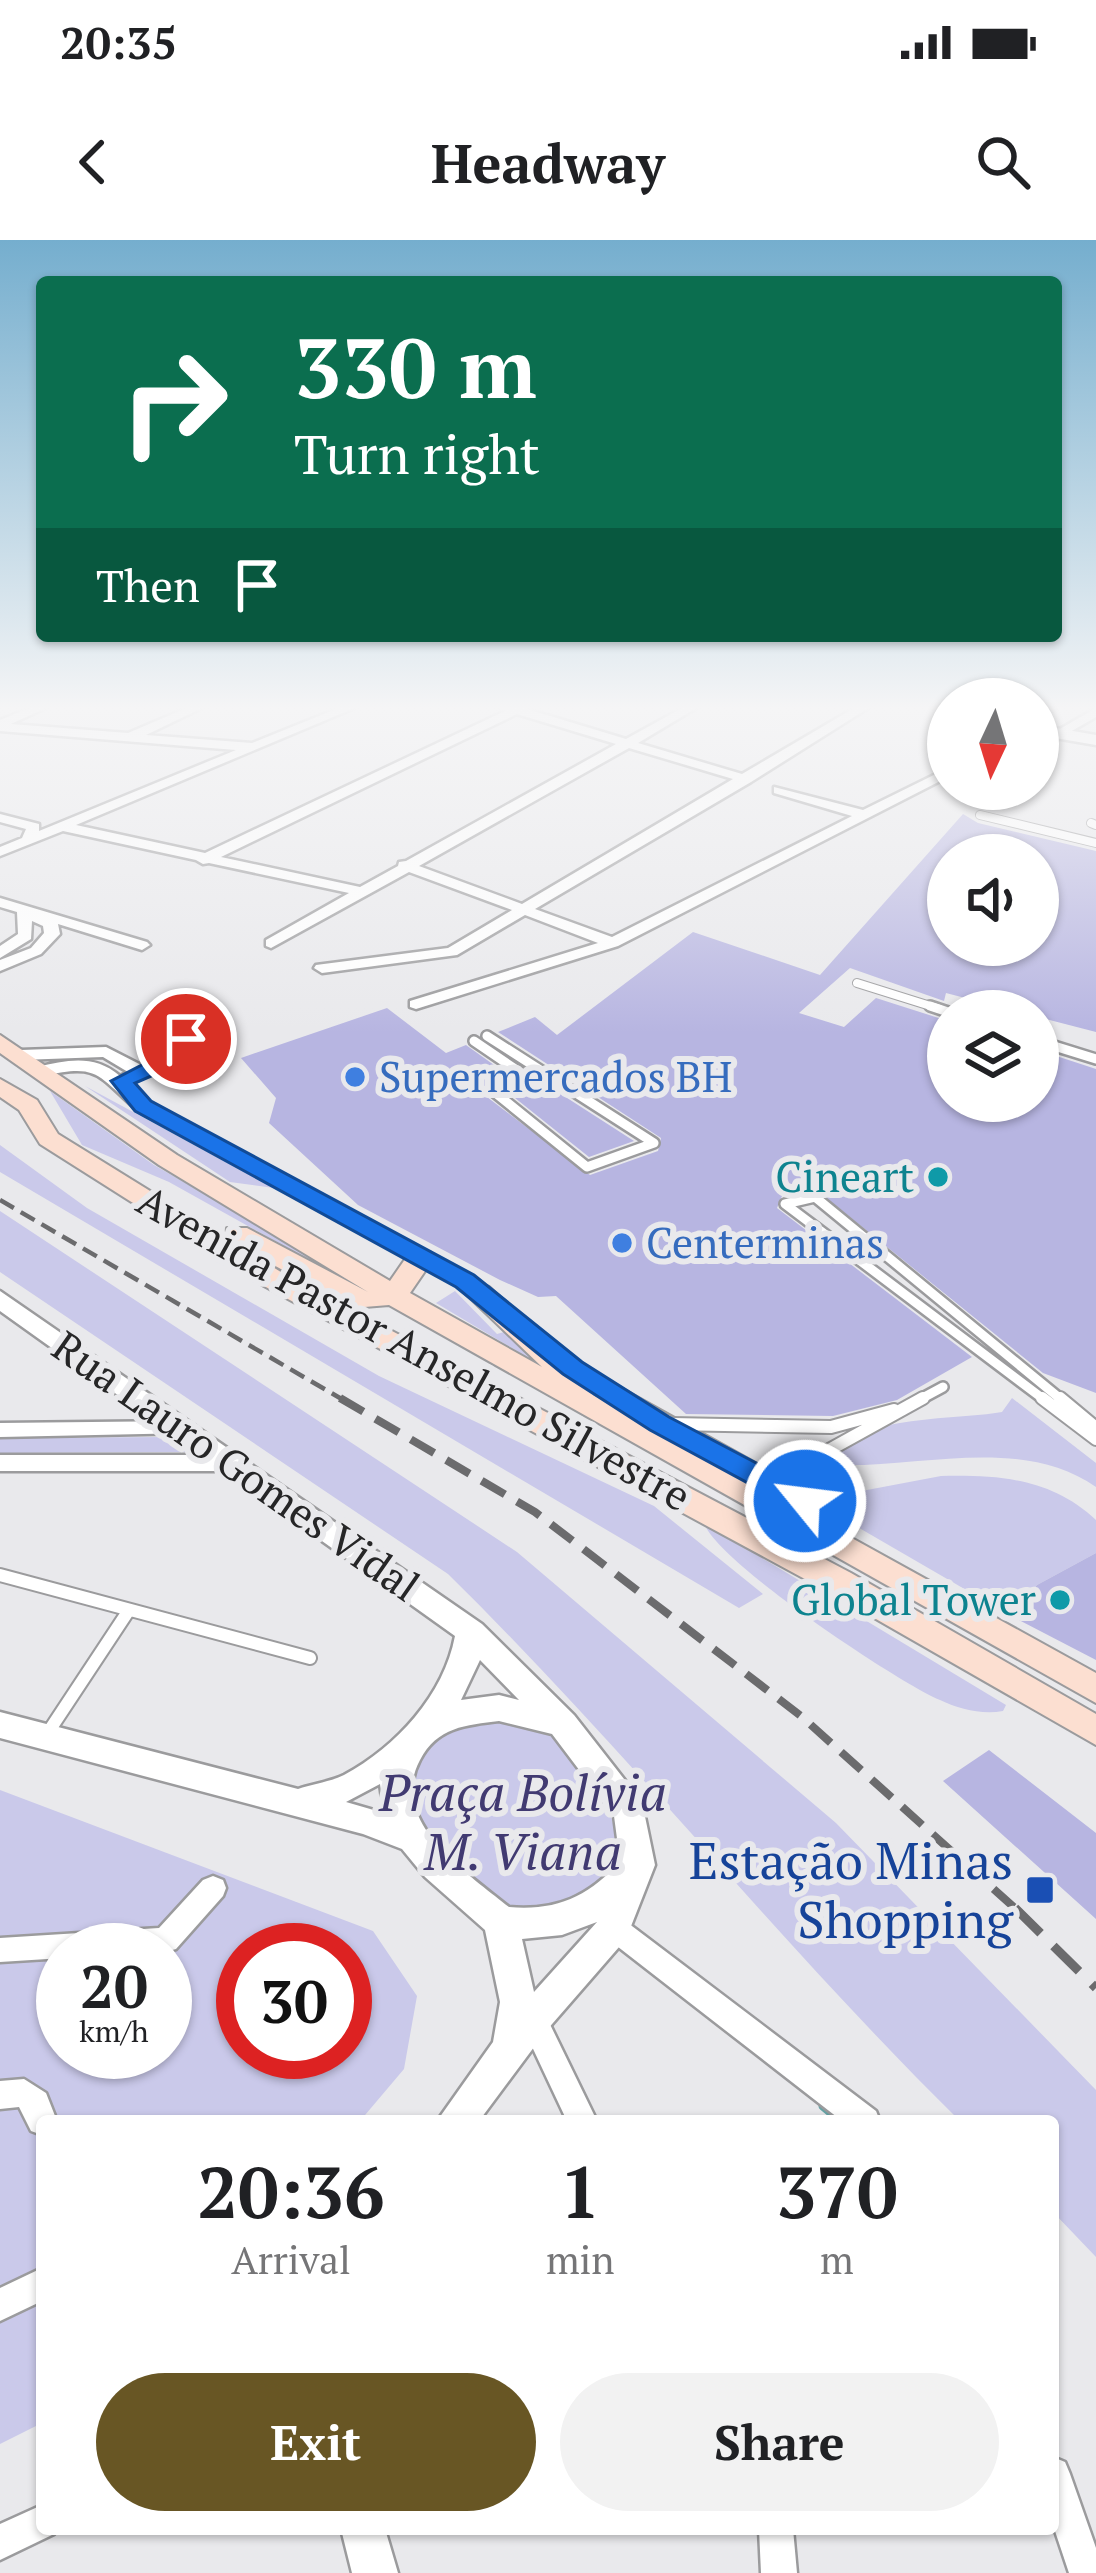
<!DOCTYPE html>
<html lang="en">
<head>
<meta charset="utf-8">
<style>
	body { margin:0; font-family:"PT Serif",serif; background:#f2f2f2; color:#202124; height:100vh; display:flex; flex-direction:column; font-size:45px; white-space:nowrap }
	* { box-sizing:border-box; margin:0 }
	p { font-size:39px; color:#757577 }
	.icon { flex:none; width:66px; height:66px; fill:none; stroke:currentColor; stroke-width:2; stroke-linecap:round; stroke-linejoin:round }
	.map { position:relative; flex:1; overflow:hidden }
	.sheet { position:absolute; left:36px; top:1875px; width:1023px; height:420px; display:flex; flex-direction:column; background:#fff; border-radius:12px; box-shadow:0 3px 9px #0004 }
	.sheet>* { flex:none }
	.top-card { position:absolute; left:36px; top:36px; width:1026px; height:366px; border-radius:12px; box-shadow:0 3px 9px #0004; background:#0b6e4f; color:#fff; overflow:hidden }
	.needle { width:78px; rotate:184deg }
	.tools { position:absolute; left:927px; top:438px; display:grid; gap:24px }
	.tools a { display:grid; place-items:center; width:132px; height:132px; border-radius:50%; background:#fff; box-shadow:0 3px 9px #0004; font-size:60px }
	.speed { position:absolute; left:36px; top:1683px; display:flex; gap:24px; font-size:60px; font-weight:700; text-align:center }
	.speed>* { display:grid; place-content:center; width:156px; height:156px; border-radius:50%; background:#fff; box-shadow:0 3px 9px #0004; line-height:1 }
	.speed small { font-size:30px; font-weight:400 }
	.speed .limit { border:18px solid #d22; background:#fff; color:#111 }
	.pin { position:absolute; display:grid; place-items:center; width:102px; height:102px; color:#fff; margin:-51px; border:6px solid #fff; border-radius:50%; box-shadow:0 3px 12px #0007 }
	.me { position:absolute; width:132px; margin:-66px; rotate:299deg; stroke-linejoin:round; filter:drop-shadow(0 0 9px #0008) }
	.turn { display:flex; align-items:center; gap:42px; height:252px; padding:0 60px; font-size:54px }
	.turn .icon { width:156px; height:156px; stroke-width:2.5 }
	.turn b { display:block; font-size:84px; line-height:102px }
	.then { display:flex; align-items:center; height:114px; padding:0 60px; background:#0003; gap:24px; font-size:45px }
	.eta { display:flex; justify-content:space-evenly; align-items:center; height:204px; text-align:center }
	.eta b { font-size:72px; font-weight:800; line-height:84px }
	.primary-button { display:flex; gap:24px; margin-top:auto; padding:24px 60px }
	.primary-button a { flex:1; height:138px; border-radius:72px; background:#685624; color:#fff; font-size:48px; font-weight:800; line-height:138px; text-align:center }
	.primary-button a+a { background:#f2f2f2; color:#202124 }
	.status { display:flex; justify-content:space-between; align-items:center; height:84px; padding:0 60px; background:#fff; direction:ltr }
	.status svg { height:33px; fill:currentColor }
	header { display:flex; justify-content:space-between; align-items:center; height:156px; padding:0 60px; background:#fff; font-size:54px; font-weight:800 }
	.map>svg:first-child { display:block }
	.green { fill:#cac9ea; fill-rule:evenodd }
	.lines { fill:none; stroke-linecap:round; stroke-linejoin:round }
	.stream { stroke:#68a4a6; stroke-width:9 }
	.building { fill:#b7b5e1; fill-rule:evenodd }
	.service-far2-casing { stroke:#9b9b9d; stroke-width:10 }
	.service-far1-casing { stroke:#9b9b9d; stroke-width:14 }
	.service-casing { stroke:#9b9b9d; stroke-width:16 }
	.minor-casing { stroke:#9b9b9d; stroke-width:5 }
	.tertiary-casing { stroke:#9b9b9d; stroke-width:5 }
	.secondary-casing { stroke:#9b9b9d; stroke-width:4 }
	.service-far2 { stroke:#fff; stroke-width:8 }
	.service-far1 { stroke:#fff; stroke-width:9 }
	.service { stroke:#fff; stroke-width:12 }
	.minor { fill:#fff; fill-rule:evenodd }
	.tertiary { fill:#fff; fill-rule:evenodd }
	.secondary { fill:#fcdfd1; fill-rule:evenodd }
	.rail-far2 { stroke:#6b6b6d; stroke-width:4.5; stroke-dasharray:16 8; stroke-linecap:butt }
	.rail-far1 { stroke:#6b6b6d; stroke-width:8; stroke-dasharray:27 14; stroke-linecap:butt }
	.rail { stroke:#6b6b6d; stroke-width:9; stroke-dasharray:36 18; stroke-linecap:butt }
	.route { fill:#1a73e8; stroke:#114b97; stroke-width:3 }
	.shop-dot { fill:#3f7fe0; stroke:#e9e9ec; stroke-width:4.5 }
	.culture-dot { fill:#0f9aa8; stroke:#e9e9ec; stroke-width:4.5 }
	.transit-dot { fill:#1a4fb4; stroke:#e9e9ec; stroke-width:4.5 }
	.labels { text-anchor:middle; stroke-width:12; stroke-linejoin:round; paint-order:stroke }
	.shop-label { font-size:42px; fill:#366cbe; stroke:#e9e9ec; text-anchor:start }
	.culture-label { font-size:42px; fill:#0d838f; stroke:#e9e9ec; text-anchor:end }
	.street-label { font-size:42px; fill:#262627; stroke:#e9e9ec }
	.near-park-label { font-size:51px; font-style:italic; fill:#413a71; stroke:#e9e9ec }
	.near-transit-label { font-size:51px; fill:#164399; stroke:#e9e9ec; text-anchor:end }
</style>
</head>
<body>
<div class="status"><b>20:35</b><svg viewBox="0 0 49 12"><path d="M0 12V9h3v3zM5 12V6h3v6zM10 12V3h3v9zM15 12V0h3v12zM26 1h20v11H26zM47 4h2v5h-2z"/></svg></div>
<header><svg class="icon" aria-label="back" viewBox="0 0 24 24"><path d="M15 5l-7 7 7 7"/></svg>Headway<svg class="icon" aria-label="search" viewBox="0 0 24 24"><circle cx="10" cy="10" r="6"/><path d="M15 15l6 6"/></svg></header>
<div class="map">
<svg width="1096" height="2333" viewBox="0 0 1096 2333">
	<rect width="100%" height="100%" fill="#e9e9ec"/>
	<path class="green" d="M85,846L274,948L230,942Z
		M50,851L154,925L373,1050L370,1054L169,942L82,905Z
		M0,905L87,968L379,1136L654,1266L763,1354L739,1368L0,932Z
		M0,971L517,1312L836,1583L1096,1850V2017L1053,1972V1881H960C782,1706 626,1509 448,1334L0,1032Z
		M455,1051L497,1094L504,1092L543,1117L557,1135L436,1063Z
		M1012,1158L1096,1223V1247C1018,1192 908,1232 822,1224C855,1173 950,1181 1002,1172Z
		M170,1197L188,1212L0,1213V1198Z
		M941,1236C1000,1235 1051,1238 1096,1280V1313L1037,1345L1011,1376L823,1267L830,1257Z
		M704,1283L1006,1465L1003,1471C982,1475 959,1469 940,1460C896,1441 717,1322 704,1283Z
		M483,1478C505,1480 527,1482 546,1493C597,1524 651,1617 587,1661C570,1672 535,1672 515,1675C470,1643 373,1576 420,1513C425,1507 431,1495 437,1491C449,1484 470,1482 483,1478Z
		M0,1550L373,1691L417,1756L404,1829L360,1881H42V2183L0,2204ZM63,1710H165V1812H63ZM243,1710H345V1812H243Z"/>
	<g class="lines">
		<path class="stream" d="M823,1866L841,1881"/>
	</g>
	<path class="building" d="M963,574L978,583L1096,611V792L1038,777V771H1015L946,753L944,761L850,728L799,773L844,787L876,758L948,781V861H1038V810L1096,829V1153L1043,1133L814,948L782,956L777,968L972,1117L897,1160L833,1176L686,1174L556,1056L538,1057L500,1040L358,965L269,883L276,858L241,818L387,768L446,813L466,805L508,835L487,845V857L590,935L658,911L661,898L498,792L535,777L557,795L693,692L820,735ZM948,615H1038V705H948Z
		M536,838L634,901L589,917L510,854Z
		M1096,1313V1420L1011,1376L1037,1345Z
		M989,1510L1096,1593V1679L943,1541Z"/>
	<g class="lines">
		<defs>
			<path id="service-far2" d="M980,575L1096,603
				M1091,583L1096,585
				M857,743L940,769"/>
			<path id="service-far1" d="M930,766L948,772
				M474,801L527,837L493,851L587,927L654,903L487,796
				M1038,801L1096,819
				M141,832L164,822L186,799L182,787
				M917,1161L943,1147
				M1046,1161L785,964L815,957L1063,1161"/>
			<path id="service" d="M1042,1158L1096,1199
				M1060,1158L1096,1188
				M671,1184L831,1187L894,1170
				M804,1261L811,1220L923,1158
				M0,1335L310,1418
				M47,1494L129,1370"/>
			<path id="minor" d="M32,467H48L11,484L128,493L189,467H204L146,495L252,503L341,467H357L76,585L205,613L505,471L500,467H528L527,469L626,499L684,467H698L638,503L742,534L856,467H870L751,542L535,669L612,697L852,576L774,553V547L863,570L948,528V537L618,706L416,769L410,767V761L598,703L525,675L457,715L322,733L314,728L316,725L448,708L512,670L409,632L271,708L266,706V700L349,653L209,623L203,624L196,620L63,591L0,616V607L22,598L26,589L0,582V574L39,584V591L236,510L0,491V480ZM517,474L616,504L406,621L399,622L398,626L360,647L221,617ZM629,508L733,539L522,664L419,626Z
				M1096,468V477L1063,496L1053,493Z
				M0,658L147,702L150,705L142,710L58,684L60,694L41,714L0,731V720L31,708L44,693L43,686L32,681L31,699L0,718V706L18,694L17,672L0,667Z
				M106,807L147,828V836L129,844L149,862L472,1037L503,1065L500,1069H486L458,1045L137,870C97,835 99,823 43,836L35,831L37,827C68,820 94,814 120,836L128,832L103,817L21,820L13,815L21,810Z
				M573,1122L812,1255L830,1291L827,1297H811L795,1266L653,1188L566,1134L563,1129Z
				M183,1181L191,1183L194,1188L191,1193L0,1197V1183Z
				M0,1215H234L245,1223L234,1231H0Z
				M213,1636L223,1640L226,1648L223,1656L176,1709L165,1712L63,1710V1718L0,1722V1698L159,1688L203,1640Z
				M614,1676L624,1680L876,1871L880,1881H842L604,1696L600,1688L604,1680Z
				M533,1766L543,1770L597,1881H567L519,1779L523,1770Z
				M24,1839L46,1853L57,1881H42V1895L31,1891L19,1867L0,1869V1841Z
				M42,2028V2061L0,2081V2048Z
				M1053,2217L1065,2222L1070,2234L1096,2308V2333H1069L1053,2285Z
				M42,2265V2289H56L54,2294L0,2320V2284Z
				M759,2289H793L797,2333H761Z"/>
			<path id="tertiary" d="M1039,467H1058L1050,472Z
				M1038,485L1096,495V505L1038,495Z
				M0,1051L482,1384L574,1475L642,1562L655,1625L626,1699L546,1791L479,1881H437L493,1802L500,1762L485,1690L425,1637L402,1609L363,1594L0,1498V1472L298,1549C312,1544 330,1542 344,1535C396,1507 444,1455 455,1396L0,1071ZM480,1420L519,1460L499,1455L461,1460ZM499,1481L552,1494L614,1576L620,1621C589,1657 556,1671 509,1667C469,1634 387,1582 420,1520C437,1487 466,1485 499,1481ZM380,1544L384,1573L346,1562ZM597,1682L534,1752L522,1699L562,1695Z
				M341,2289H385L398,2333H352Z"/>
			<path id="secondary" d="M0,795L177,915L390,1041L410,1012H430L434,1018L410,1053L542,1127L465,1053L479,1044L489,1047L593,1141L598,1148L593,1155L1096,1433V1463L389,1065L352,1068L239,1006L284,1034L851,1333L1096,1474V1505L827,1351L264,1046L40,904L19,870L0,857V839L37,860L58,894L226,998L227,988H247L368,1052L159,925L0,813Z"/>
		</defs>
		<use href="#service-far2" class="service-far2-casing"/>
		<use href="#service-far1" class="service-far1-casing"/>
		<use href="#service" class="service-casing"/>
		<use href="#minor" class="minor-casing"/>
		<use href="#tertiary" class="tertiary-casing"/>
		<use href="#secondary" class="secondary-casing"/>
		<use href="#service-far2" class="service-far2"/>
		<use href="#service-far1" class="service-far1"/>
		<use href="#service" class="service"/>
		<use href="#minor" class="minor"/>
		<use href="#tertiary" class="tertiary"/>
		<use href="#secondary" class="secondary"/>
		<path class="rail-far2" d="M0,960L345,1161"/>
		<path class="rail-far1" d="M340,1158L535,1272L801,1476L1018,1671"/>
		<path class="rail" d="M1015,1668L1096,1748"/>
	</g>
	<linearGradient id="sky" x2="0" y2="1"><stop stop-color="#75aece"/><stop offset="0.59" stop-color="#f5f5f6"/><stop offset="1" stop-color="#f5f5f6" stop-opacity="0"/></linearGradient>
	<rect width="1096" height="793" fill="url(#sky)"/>
	<path class="route" d="M179,794L197,799L172,827L135,843L151,861L474,1035L582,1122L669,1177L815,1254L819,1261L815,1268H794L650,1190L563,1134L456,1047L135,871L111,841L157,817Z"/>
	<g class="shop-dot">
		<circle cx="355" cy="837" r="12"/>
		<circle cx="622" cy="1003" r="12"/>
	</g>
	<g class="culture-dot">
		<circle cx="938" cy="937" r="12"/>
		<circle cx="1060" cy="1360" r="12"/>
	</g>
	<rect class="transit-dot" x="1025" y="1635" width="30" height="30" rx="6"/>
	<g class="labels">
		<g class="shop-label">
			<text x="379" y="852">Supermercados BH</text>
			<text x="646" y="1018">Centerminas</text>
		</g>
		<g class="culture-label">
			<text x="914" y="952">Cineart</text>
			<text x="1036" y="1375">Global Tower</text>
		</g>
		<g class="street-label">
			<text transform="translate(414 1108) rotate(29)" y="15">Avenida Pastor Anselmo Silvestre</text>
			<text transform="translate(236 1226) rotate(35)" y="15">Rua Lauro Gomes Vidal</text>
		</g>
		<g class="near-park-label">
			<text x="523" y="1571">Praça Bolívia<tspan x="523" dy="59">M. Viana</tspan></text>
		</g>
		<g class="near-transit-label">
			<text x="1013" y="1639">Estação Minas<tspan x="1013" dy="59">Shopping</tspan></text>
		</g>
	</g>
</svg>
<div class="tools">
<a><svg class="needle" viewBox="-14 -14 28 28"><path d="M0-13l5 13h-10z" fill="#e53935"/><path d="M0 13l5-13h-10z" fill="#757577"/></svg></a>
<a><svg class="icon" aria-label="sound" viewBox="0 0 24 24"><path d="M4 9h4l5-4v14l-5-4H4zM17 9q2 3 0 6"/></svg></a>
<a><svg class="icon" aria-label="layers" viewBox="0 0 24 24"><path d="M12 4l9 5-9 5-9-5zM3 14l9 5 9-5"/></svg></a>
</div>
<div class="speed"><div>20<small>km/h</small></div><div class="limit">30</div></div>
<div class="pin" style="left:186px;top:799px;background:#d93025"><svg class="icon" aria-label="arrive" viewBox="0 0 24 24"><path d="M6 21V4h12l-3 4 3 4H6"/></svg></div>
<svg class="me" style="left:805px;top:1261px" viewBox="-20 -20 40 40"><circle r="17" fill="#1a73e8" stroke="#fff" stroke-width="3"/><path d="M0-11L8 9 0 5-8 9z" fill="#fff"/></svg>
<div class="top-card">
<div class="turn"><svg class="icon" aria-label="right" viewBox="0 0 24 24"><path d="M7 20v-9h11M14 6l5 5-5 5"/></svg><div><b>330 m</b>Turn right</div></div>
<div class="then">Then<svg class="icon" aria-label="arrive" viewBox="0 0 24 24"><path d="M6 21V4h12l-3 4 3 4H6"/></svg></div>
</div>
<section class="sheet">
<div class="eta">
<div><b>20:36</b><p>Arrival</p></div>
<div><b>1</b><p>min</p></div>
<div><b>370</b><p>m</p></div>
</div>
<div class="primary-button"><a>Exit</a><a>Share</a></div>
</section>
</div>
</body>
</html>
